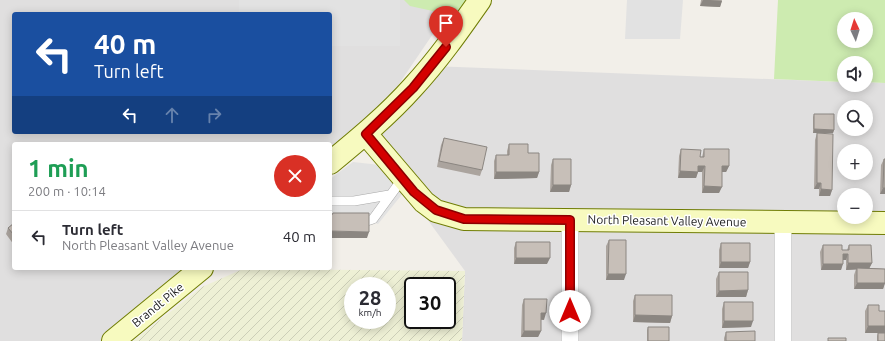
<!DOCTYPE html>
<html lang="en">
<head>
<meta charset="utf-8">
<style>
	body { margin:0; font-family:Ubuntu,sans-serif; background:#f2f2f3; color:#2b2b33; height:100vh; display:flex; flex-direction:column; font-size:15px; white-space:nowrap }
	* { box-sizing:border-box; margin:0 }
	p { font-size:13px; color:#7c7c81 }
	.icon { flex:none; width:22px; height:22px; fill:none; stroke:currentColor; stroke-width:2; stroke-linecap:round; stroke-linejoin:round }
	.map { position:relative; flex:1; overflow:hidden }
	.details { position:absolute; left:12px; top:142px; width:320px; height:128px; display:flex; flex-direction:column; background:#fff; border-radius:4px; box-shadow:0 2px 10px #0003 }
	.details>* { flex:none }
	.hud { position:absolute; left:12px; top:12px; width:320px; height:122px; border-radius:4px; box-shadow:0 2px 10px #0003; background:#1a4fa0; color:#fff; overflow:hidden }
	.needle { width:26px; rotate:356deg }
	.fabs { position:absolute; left:837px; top:12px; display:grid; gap:8px }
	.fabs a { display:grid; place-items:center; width:36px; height:36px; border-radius:50%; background:#fff; box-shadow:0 2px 10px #0003; font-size:20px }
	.speed { position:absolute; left:344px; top:277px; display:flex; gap:8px; font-size:20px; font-weight:700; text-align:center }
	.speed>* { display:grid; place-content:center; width:52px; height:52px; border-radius:50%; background:#fff; box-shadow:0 2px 10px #0003; line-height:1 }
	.speed small { font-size:10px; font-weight:400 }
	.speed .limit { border:2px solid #111; border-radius:6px; background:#fff; color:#111 }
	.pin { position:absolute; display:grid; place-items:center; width:34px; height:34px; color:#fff; margin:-41px -17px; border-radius:50% 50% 50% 0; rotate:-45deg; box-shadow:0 0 4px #0007 }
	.pin .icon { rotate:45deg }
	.me { position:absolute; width:44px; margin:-22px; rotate:0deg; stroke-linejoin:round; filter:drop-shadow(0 0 3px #0008) }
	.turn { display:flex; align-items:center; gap:14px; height:84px; padding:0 16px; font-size:18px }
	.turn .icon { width:52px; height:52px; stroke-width:2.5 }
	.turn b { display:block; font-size:28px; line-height:34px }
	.lanes { display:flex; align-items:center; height:38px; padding:0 16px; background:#0003; justify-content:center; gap:20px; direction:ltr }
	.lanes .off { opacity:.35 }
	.round { display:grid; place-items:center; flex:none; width:42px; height:42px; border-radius:21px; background:#f2f2f3 }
	.overview { display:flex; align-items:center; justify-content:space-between; height:68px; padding:0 16px }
	h1 { font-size:24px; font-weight:700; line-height:30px; color:#1e9e55 }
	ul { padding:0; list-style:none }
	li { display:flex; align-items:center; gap:12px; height:52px; padding:0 16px; border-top:1px solid #e1e1e2 }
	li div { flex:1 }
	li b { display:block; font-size:15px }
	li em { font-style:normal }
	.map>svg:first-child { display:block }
	.residential { fill:#e0dfdf; fill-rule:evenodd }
	.farmland { fill:url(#farmland-furrows); fill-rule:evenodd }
	.grass { fill:#cdebb0; fill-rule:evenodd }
	.parking { fill:#e2e2e2 }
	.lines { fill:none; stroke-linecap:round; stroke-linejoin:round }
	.lane-casing { stroke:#a9a9a9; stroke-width:10 }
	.street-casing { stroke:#a9a9a9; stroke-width:18 }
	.secondary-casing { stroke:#707d05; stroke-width:24 }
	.lane { stroke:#fff; stroke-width:9 }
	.street { stroke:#fff; stroke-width:17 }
	.secondary { stroke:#f7fabf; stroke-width:22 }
	.wall { fill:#aba49e }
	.shaded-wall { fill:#8b8681 }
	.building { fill:#c7bfb8; stroke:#8b8681 }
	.route-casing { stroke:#8a0000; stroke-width:10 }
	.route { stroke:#d40000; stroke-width:7 }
	.labels { text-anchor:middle; stroke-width:3; stroke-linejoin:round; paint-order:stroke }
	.street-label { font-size:12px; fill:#222; stroke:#fff }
</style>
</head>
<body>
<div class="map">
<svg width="885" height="341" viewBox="0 0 885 341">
	<defs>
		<pattern id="farmland-furrows" width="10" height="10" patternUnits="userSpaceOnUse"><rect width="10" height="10" fill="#eef0d5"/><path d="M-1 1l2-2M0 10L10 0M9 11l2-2" fill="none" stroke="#ccceb7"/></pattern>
	</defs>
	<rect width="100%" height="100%" fill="#f2efe9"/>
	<path class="residential" d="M0,0H456L367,131L431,66L844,82V85H866V82L885,83V341H462L465,271L365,134L330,163V144H14V268H203L114,341H0ZM14,14H330V132H14ZM844,107H866V129H844ZM844,151H866V173H844ZM844,195H866V217H844Z"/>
	<path class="farmland" d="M243,269L465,271L462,341H133L202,287ZM353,286H387V320H353ZM413,286H447V320H413Z"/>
	<path class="grass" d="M404,0H471L460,17L410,6Z
		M778,0H885V83L866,82V63H844V82L774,79ZM844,19H866V41H844Z"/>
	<path class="parking" d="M239,0H400V46H330V14H239Z
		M627,0H683L680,39H625Z
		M353,162L380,165L404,192L378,224L367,219L330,220V179Z"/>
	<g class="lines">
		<defs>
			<path id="lane" d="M330,201H354L389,195
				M367,221L373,219L403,178"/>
			<path id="street" d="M783,222V341
				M570,341V220"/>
			<path id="secondary" d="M366,134L424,202L436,211L464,219L885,223
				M330,163C359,139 388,115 413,87C438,60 459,30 480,0
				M113,341L202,268"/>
		</defs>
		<use href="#lane" class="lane-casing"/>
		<use href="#street" class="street-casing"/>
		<use href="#secondary" class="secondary-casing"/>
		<use href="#lane" class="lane"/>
		<use href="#street" class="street"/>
		<use href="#secondary" class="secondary"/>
	</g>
	<path class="wall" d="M701,0H722L720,7L700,6Z
		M814,114L834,130L833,133H813V117Z
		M817,133L832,190L830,196H819V189H814L815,140Z
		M444,138L482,170L480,176L437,167L441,145Z
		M509,144L528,153L539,172L537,178L494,179V161L496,155H507V151Z
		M681,149L702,157L704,149L729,166L726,172H722L719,193H702V172H698L696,178H678L679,156Z
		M553,159L571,185L569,192H550L551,165Z
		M884,159L885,194H880L881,165Z
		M14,223V245L6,234L8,228Z
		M609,240L624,280H606V246Z
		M516,242L547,264H514V248Z
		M721,243L750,262L748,268H719V250Z
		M823,245L842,250H847L849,245L872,263L869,268L885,269V283L883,289H854V275L856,269L846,270V260H843L841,270H821L820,252Z
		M719,272L748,290L746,297H716V279Z
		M635,295L672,316L670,323L633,322V301Z
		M524,299L544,320H541V331L538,337H521L522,305Z
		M724,302L751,327L722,328V309Z
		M868,305L879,311L885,333H865V311Z
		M648,327L669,341H647V330Z
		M726,332L755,341H724V338Z
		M878,333L885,341H877V336Z"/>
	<path class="shaded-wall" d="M703,0H710L722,1L720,7L700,6Z
		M814,129L834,130L833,133H813Z
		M698,166H705L702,172H698L696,178H678L680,171Z
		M722,166H729L726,172H720Z
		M496,172H539L537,178L494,179Z
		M817,183H821L819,189H814Z
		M553,185H571L569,192H550Z
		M704,186L722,187L719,193H702Z
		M883,188H885V194H880Z
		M821,189L832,190L830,196H819Z
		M330,231L369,232L367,238H330Z
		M843,254H848L846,260H841Z
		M516,258H550L547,264H514Z
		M721,262H750L748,268H719Z
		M848,263H872L869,269L846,270Z
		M823,264H843L841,270H821Z
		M608,274H626L624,280H606Z
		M885,277V283L883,289H854L857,283Z
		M748,290L746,297H716L719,291Z
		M541,313H546L544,320L539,319Z
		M635,315L672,316L670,323L633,322Z
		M724,321H753L751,327L722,328Z
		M868,326H885V333H865Z
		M524,331H541L538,337H521Z"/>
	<path class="building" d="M814,114H834V130L814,129Z
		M817,133L833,134L832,190L821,189V183H817Z
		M444,138L487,147L482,170L439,161Z
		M509,144H528V153H539V172H496V155H509Z
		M681,149L701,150L700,157H704V149H729V166H722V187L704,186L705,166H698V172L680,171Z
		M553,159H571V185H553Z
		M884,159H885V188H883Z
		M333,213H369V232L330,231V218Z
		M14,223V235L8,228Z
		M609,240H626V274H608Z
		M516,242H550V258H516Z
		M721,243H750V262H721Z
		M823,245H842V250H849V245H871L872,263H848V254H843V264H823Z
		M857,268L885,269V283H857Z
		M719,272H748V290L719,291Z
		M635,295H672V316L635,315Z
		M524,299H547L546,313H541V331H524Z
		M724,302H753V321H724Z
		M868,305H879V311H885V326H868Z
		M648,327H669V341H648Z
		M755,331V341H726V332Z
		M878,333H885V341H878Z
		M828,338H846V341H828Z"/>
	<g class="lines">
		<defs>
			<path id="route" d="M446,47L413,88L366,134L414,192L436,210L464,219L570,220V311"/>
		</defs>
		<use href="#route" class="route-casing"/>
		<use href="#route" class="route"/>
	</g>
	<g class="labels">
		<g class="street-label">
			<text transform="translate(667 221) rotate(1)" y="4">North Pleasant Valley Avenue</text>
			<text transform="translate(158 305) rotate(-39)" y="4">Brandt Pike</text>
		</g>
	</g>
</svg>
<div class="fabs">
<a><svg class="needle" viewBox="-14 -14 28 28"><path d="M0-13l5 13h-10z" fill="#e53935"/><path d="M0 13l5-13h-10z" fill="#7c7c81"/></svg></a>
<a><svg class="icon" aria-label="sound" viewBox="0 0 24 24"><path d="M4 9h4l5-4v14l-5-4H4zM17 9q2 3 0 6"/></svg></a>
<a><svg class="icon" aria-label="search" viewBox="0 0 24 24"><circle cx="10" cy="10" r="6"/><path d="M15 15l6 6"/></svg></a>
<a>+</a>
<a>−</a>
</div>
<div class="speed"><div>28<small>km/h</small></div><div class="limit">30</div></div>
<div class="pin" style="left:446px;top:47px;background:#d93025"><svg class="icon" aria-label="arrive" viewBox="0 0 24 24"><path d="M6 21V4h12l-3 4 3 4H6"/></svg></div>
<svg class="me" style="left:570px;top:311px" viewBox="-20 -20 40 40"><circle r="19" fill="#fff"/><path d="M0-13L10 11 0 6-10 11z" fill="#d40000"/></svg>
<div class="hud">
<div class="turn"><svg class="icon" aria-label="left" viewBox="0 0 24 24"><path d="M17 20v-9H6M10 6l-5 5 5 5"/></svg><div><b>40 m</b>Turn left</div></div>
<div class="lanes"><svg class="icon" aria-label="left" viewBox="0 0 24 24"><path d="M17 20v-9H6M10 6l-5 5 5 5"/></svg><svg class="icon off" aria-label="ahead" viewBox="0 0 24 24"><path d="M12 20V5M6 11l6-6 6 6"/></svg><svg class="icon off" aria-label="right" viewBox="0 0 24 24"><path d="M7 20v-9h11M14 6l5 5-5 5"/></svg></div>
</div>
<section class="details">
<div class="overview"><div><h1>1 min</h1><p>200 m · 10:14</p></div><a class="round" style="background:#d93025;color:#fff"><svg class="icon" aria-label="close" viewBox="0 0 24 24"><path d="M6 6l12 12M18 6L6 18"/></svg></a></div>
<ul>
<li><svg class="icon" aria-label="left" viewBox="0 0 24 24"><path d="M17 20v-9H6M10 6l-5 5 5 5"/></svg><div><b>Turn left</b><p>North Pleasant Valley Avenue</p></div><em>40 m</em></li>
</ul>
</section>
</div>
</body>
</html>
